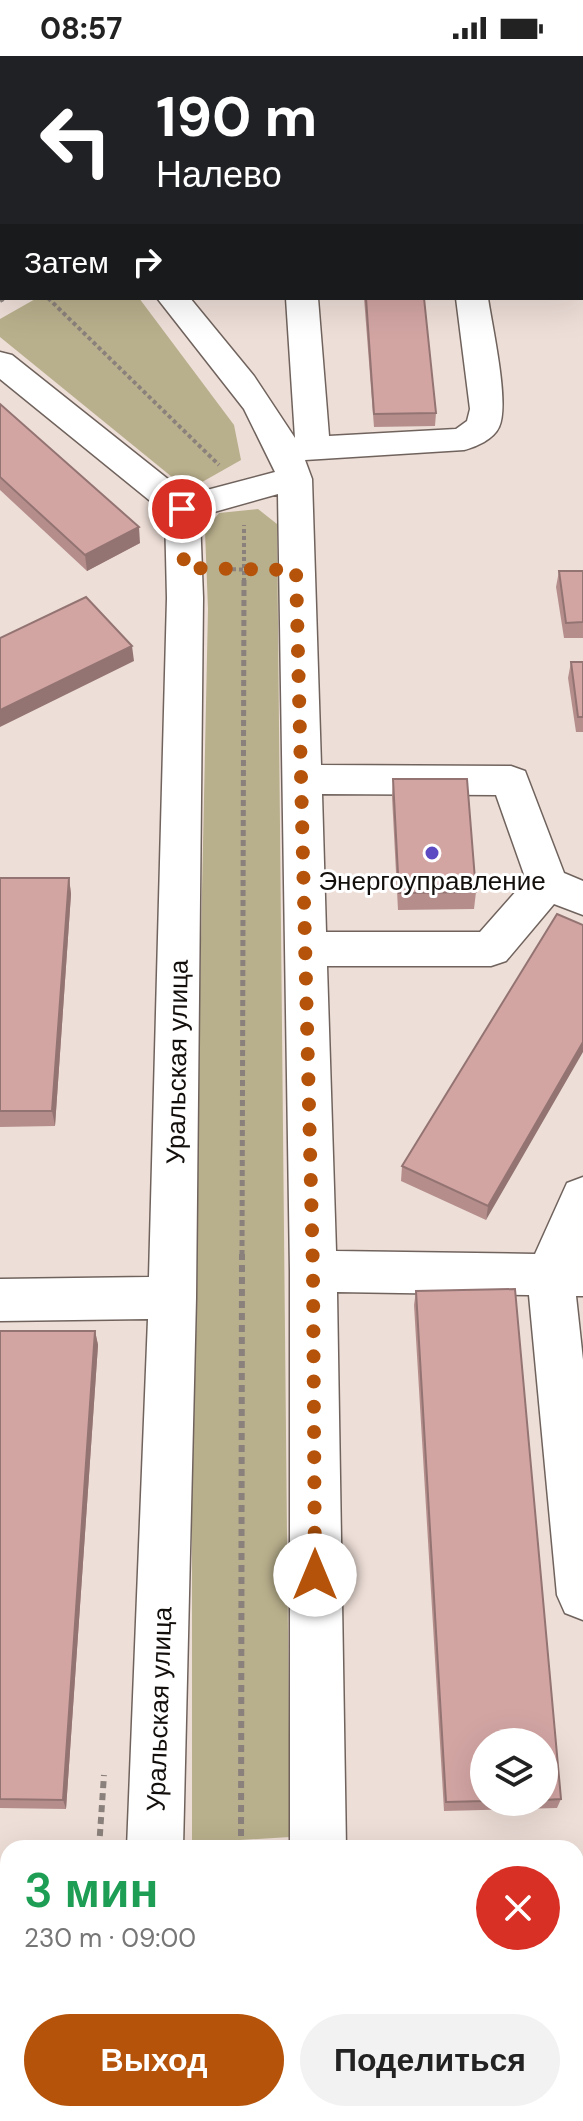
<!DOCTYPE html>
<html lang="ru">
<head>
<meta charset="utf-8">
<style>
	body { margin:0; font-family:"DM Sans",sans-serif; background:#f2f2f2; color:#222; height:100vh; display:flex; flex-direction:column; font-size:30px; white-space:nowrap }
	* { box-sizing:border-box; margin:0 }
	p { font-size:26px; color:#767676 }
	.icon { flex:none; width:44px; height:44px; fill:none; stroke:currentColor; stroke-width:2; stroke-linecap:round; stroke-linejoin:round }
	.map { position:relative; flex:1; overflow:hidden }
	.details { position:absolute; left:0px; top:1784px; width:584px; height:282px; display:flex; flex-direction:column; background:#fff; border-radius:24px 24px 0 0; box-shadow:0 8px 32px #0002 }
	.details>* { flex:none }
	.top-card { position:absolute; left:0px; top:0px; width:584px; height:244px; box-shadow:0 8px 32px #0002; background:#202124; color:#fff; overflow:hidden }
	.tools { position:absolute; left:470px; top:1672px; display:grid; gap:16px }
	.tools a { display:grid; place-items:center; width:88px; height:88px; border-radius:50%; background:#fff; box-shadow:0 8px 32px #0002; font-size:40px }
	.pin { position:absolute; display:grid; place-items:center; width:68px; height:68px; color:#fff; margin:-34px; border:4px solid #fff; border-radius:50%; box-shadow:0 2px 8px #0007 }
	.me { position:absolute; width:88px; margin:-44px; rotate:0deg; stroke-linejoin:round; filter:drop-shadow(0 0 6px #0008) }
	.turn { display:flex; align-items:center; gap:28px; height:168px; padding:0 24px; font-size:36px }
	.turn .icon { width:104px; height:104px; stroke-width:2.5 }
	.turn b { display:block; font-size:56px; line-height:68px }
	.then { display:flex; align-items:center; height:76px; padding:0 24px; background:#0003; gap:16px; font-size:30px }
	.round { display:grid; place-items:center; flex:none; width:84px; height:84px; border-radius:42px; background:#f2f2f2 }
	.summary { display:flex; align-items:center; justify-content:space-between; height:136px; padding:0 24px }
	h1 { font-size:48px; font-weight:600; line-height:60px; color:#1e9e55 }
	.primary-button { display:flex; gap:16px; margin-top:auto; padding:16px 24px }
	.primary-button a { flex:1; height:92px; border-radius:48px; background:#b45309; color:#fff; font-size:32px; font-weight:600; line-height:92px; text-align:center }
	.primary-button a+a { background:#f2f2f2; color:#222 }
	.status { display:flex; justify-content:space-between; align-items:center; height:56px; padding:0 40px; background:#fff; direction:ltr }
	.status svg { height:22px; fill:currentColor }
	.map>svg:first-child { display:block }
	.green { fill:#b8af8c }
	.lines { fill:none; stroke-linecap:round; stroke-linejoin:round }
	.minor-casing { stroke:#70635d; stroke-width:3 }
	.path-far2 { stroke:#8b817c; stroke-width:4; stroke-dasharray:4 3; stroke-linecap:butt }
	.path-far1 { stroke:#8b817c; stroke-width:5; stroke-dasharray:6 4; stroke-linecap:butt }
	.path { stroke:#8b817c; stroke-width:6; stroke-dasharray:7 5; stroke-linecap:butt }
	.minor { fill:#fff; fill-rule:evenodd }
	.wall { fill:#b58e8c; fill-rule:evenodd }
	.shaded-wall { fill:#937472 }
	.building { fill:#d2a5a3; stroke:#937472; stroke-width:2 }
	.route { stroke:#b45309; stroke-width:14; stroke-dasharray:0 25.2 }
	.poi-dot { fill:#5c4ac3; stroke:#fff; stroke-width:3 }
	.labels { text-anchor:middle; stroke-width:6; stroke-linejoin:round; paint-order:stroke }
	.poi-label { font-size:26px; fill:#130f0c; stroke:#fff }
	.street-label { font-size:26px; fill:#130f0c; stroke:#fff }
</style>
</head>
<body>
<div class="status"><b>08:57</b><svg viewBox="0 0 49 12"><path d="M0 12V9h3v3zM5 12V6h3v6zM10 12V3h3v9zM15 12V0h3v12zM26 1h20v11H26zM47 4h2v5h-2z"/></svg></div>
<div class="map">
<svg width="583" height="2065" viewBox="0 0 583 2065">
	<rect width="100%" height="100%" fill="#edded7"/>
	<path class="green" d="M37,242H139L234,369L241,404L188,434L0,281V263Z
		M258,453L277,468L290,1781L192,1787V1308L208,553L205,475L219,457Z"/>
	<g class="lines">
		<defs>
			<path id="minor" d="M434,0H465L433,2Z
				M531,0H561L562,2H532Z
				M582,14L583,15V33L582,32Z
				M582,66H583V84H582Z
				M0,67L2,68V86L0,85Z
				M583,97V116H582V97Z
				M157,242H190L254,320L295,382L286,242H318L329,380L456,373L467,365L470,353L456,242H488C492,270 510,348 499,371C494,383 476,391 464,394L305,404L312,423L321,709L511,710L525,715L564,817L583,825V859L554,848L506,905L491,910H327L336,1195L535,1198L567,1127L583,1121V1240H576L583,1304V1564L565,1557L557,1539L529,1239L337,1236L346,1792H290V1215L278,438L200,460L203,542L196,1242L183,1792H127L148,1263L0,1265V1223L149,1221L167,542L165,457L0,323V296L12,299L188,439L275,416L244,353ZM322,738L496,739L526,824L480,876H326Z
				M576,1933H583V1991H576Z
				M8,1935V1993L0,1994V1936Z
				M114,2058H174L173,2065H113Z
				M294,2058H354V2065H294Z"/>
		</defs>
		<use href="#minor" class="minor-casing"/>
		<path class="path-far2" d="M379,2L384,0
			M48,242L219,409
			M0,245L5,242
			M225,513L259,514
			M244,526V469"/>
		<path class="path-far1" d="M242,1200L244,524"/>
		<path class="path" d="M99,1792L104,1719
			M241,1792L242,1198
			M235,2058V2065"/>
		<use href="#minor" class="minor"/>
	</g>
	<path class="wall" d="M364,242H424L436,357L435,370L374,371Z
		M0,348L140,487L87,515L0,434Z
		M559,515H583V582H564L556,531Z
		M571,606H583V676H576L568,622Z
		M393,723L476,836L474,853L398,854L392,741Z
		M0,822H69L71,838L55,1070L0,1071Z
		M557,858L486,1164L401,1125L402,1110Z
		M416,1235L561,1743L557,1752L444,1755L414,1249ZM484,1686H544V1746H484Z
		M0,1275H95L98,1289L66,1753L0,1752Z"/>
	<path class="shaded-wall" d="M139,471L140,487L87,515L85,499Z
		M132,590L134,605L0,671V654Z
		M69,822L71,838L55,1070L52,1055Z
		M583,986V996L486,1164L488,1150Z
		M95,1275L98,1289L66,1753L63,1744Z"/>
	<path class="building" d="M366,242H424L436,357L374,358Z
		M0,348L139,471L85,499L0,421Z
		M559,515H583V566L566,567Z
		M86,541L132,590L0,654V582Z
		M571,606H583V661H578Z
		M393,723H467L476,836L399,837Z
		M0,822H69L52,1055H0Z
		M557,858L583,869V986L488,1150L402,1110Z
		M515,1233L561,1743L544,1744V1686H484V1745L446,1746L416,1235Z
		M0,1275H95L63,1744L0,1743Z"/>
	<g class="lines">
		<path class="route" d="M182,453L184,512L296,514L313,1215L315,1519"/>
	</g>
	<circle class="poi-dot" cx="432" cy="797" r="8"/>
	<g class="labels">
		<g class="poi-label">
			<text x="432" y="834">Энергоуправление</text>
		</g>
		<g class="street-label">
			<text transform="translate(177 1006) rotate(-89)" y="9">Уральская улица</text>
			<text transform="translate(159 1653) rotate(-88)" y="9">Уральская улица</text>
		</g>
	</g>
</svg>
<div class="tools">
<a><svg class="icon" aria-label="layers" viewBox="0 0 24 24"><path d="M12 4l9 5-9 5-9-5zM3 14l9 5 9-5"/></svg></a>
</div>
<div class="pin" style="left:182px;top:453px;background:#d93025"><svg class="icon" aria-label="arrive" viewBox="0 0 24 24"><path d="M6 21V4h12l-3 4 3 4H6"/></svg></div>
<svg class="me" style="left:315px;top:1519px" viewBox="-20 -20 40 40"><circle r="19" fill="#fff"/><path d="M0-13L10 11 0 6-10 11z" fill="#b45309"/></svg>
<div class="top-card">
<div class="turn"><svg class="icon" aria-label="left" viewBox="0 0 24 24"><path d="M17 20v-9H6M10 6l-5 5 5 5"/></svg><div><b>190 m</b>Налево</div></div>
<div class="then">Затем<svg class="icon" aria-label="right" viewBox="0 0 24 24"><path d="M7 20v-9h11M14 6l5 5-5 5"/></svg></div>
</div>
<section class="details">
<div class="summary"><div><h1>3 мин</h1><p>230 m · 09:00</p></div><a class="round" style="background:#d93025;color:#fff"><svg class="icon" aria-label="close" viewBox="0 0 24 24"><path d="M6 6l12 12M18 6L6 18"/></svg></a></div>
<div class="primary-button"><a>Выход</a><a>Поделиться</a></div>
</section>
</div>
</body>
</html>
